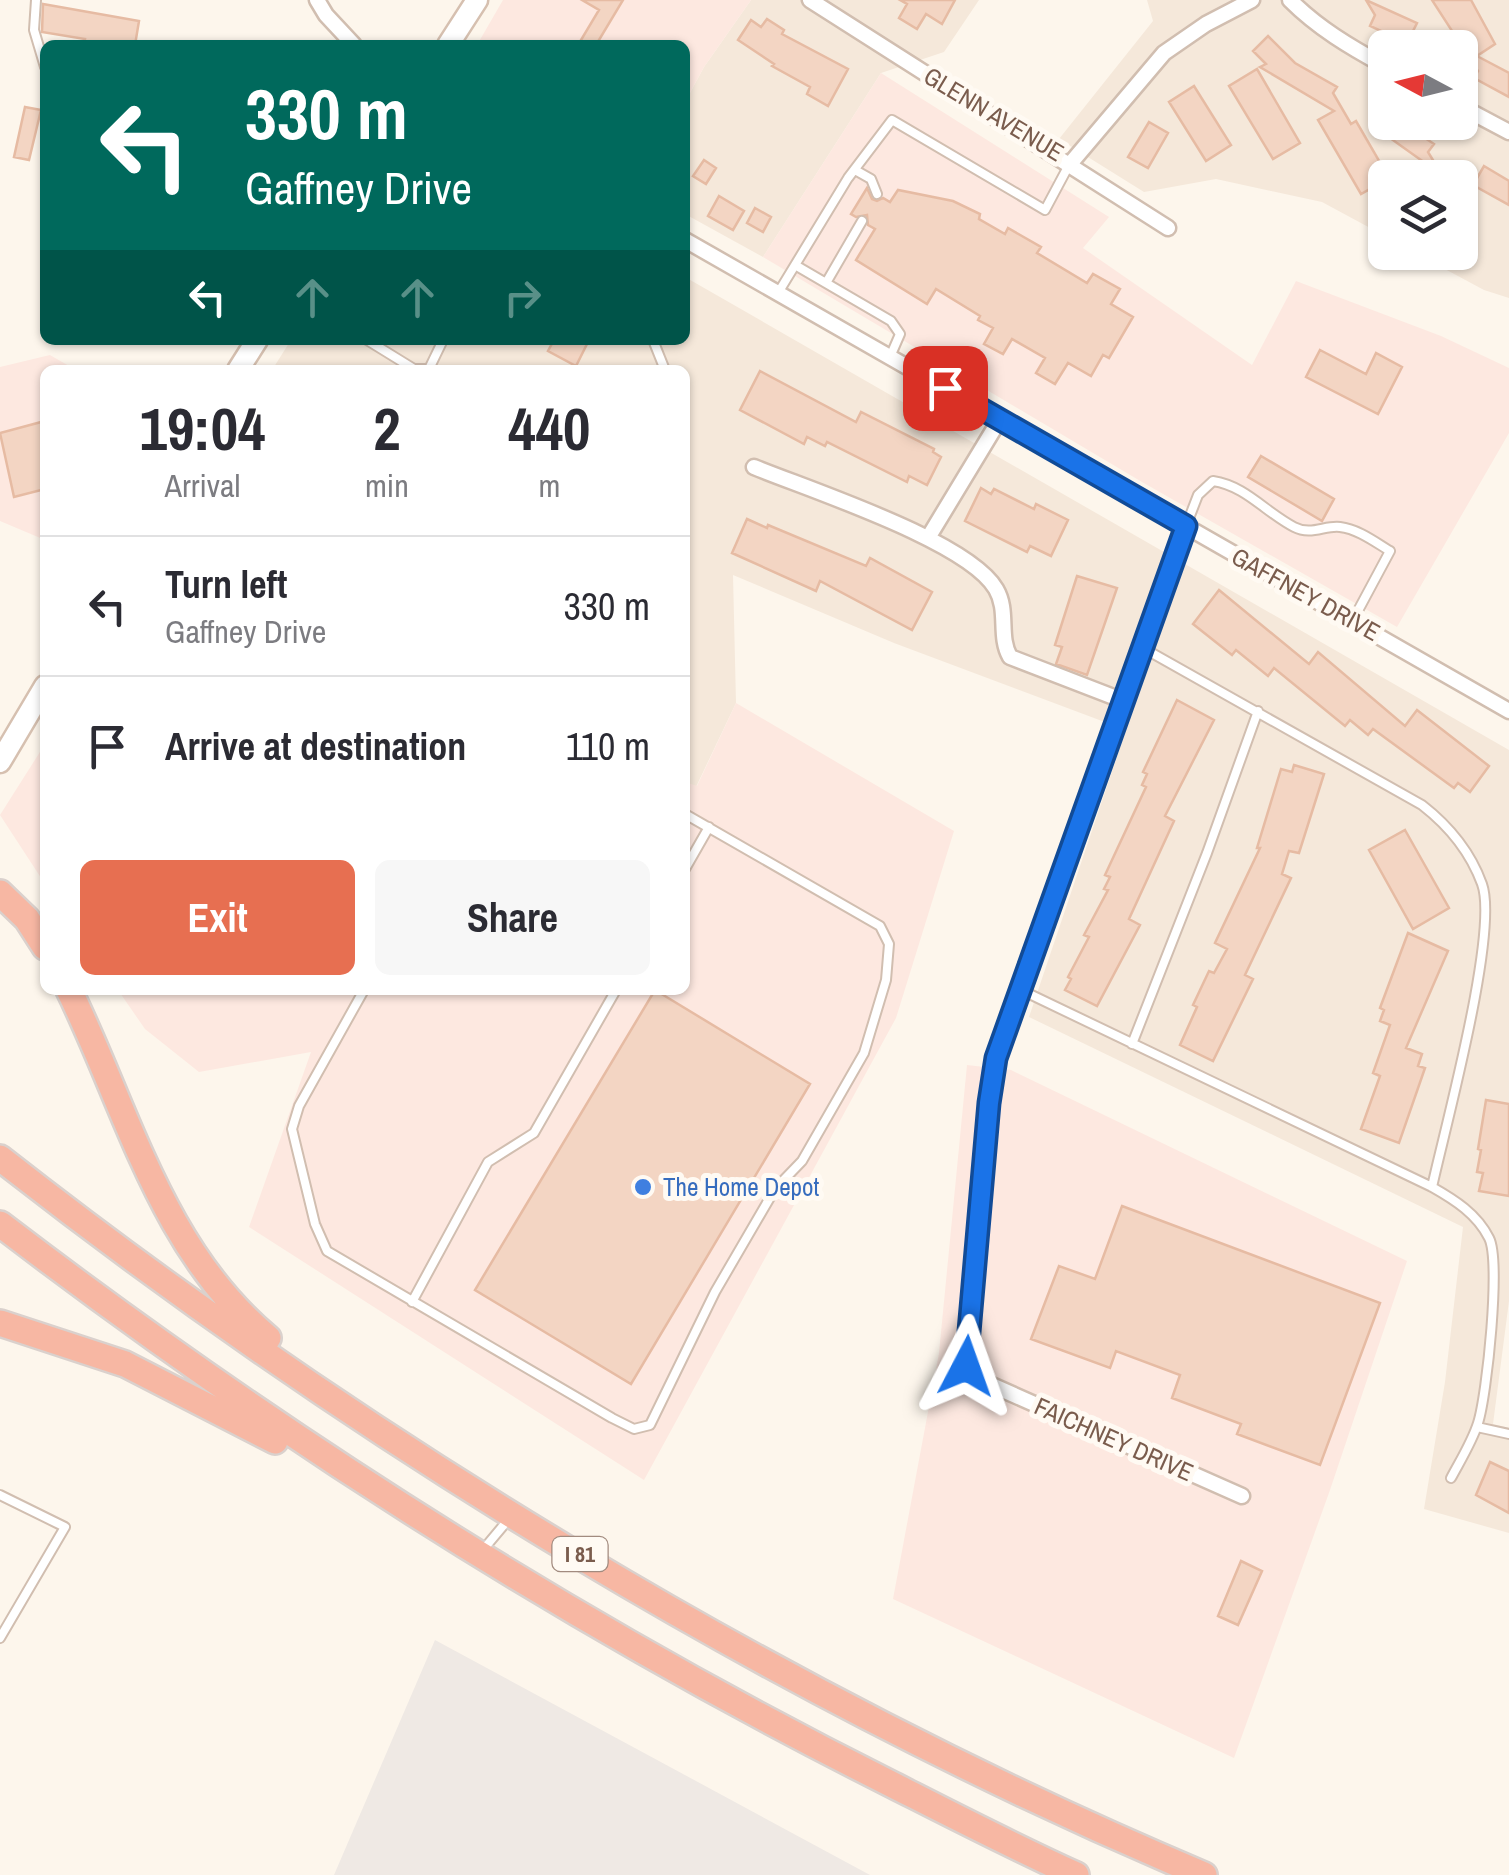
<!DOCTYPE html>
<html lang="en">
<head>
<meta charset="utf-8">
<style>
	body { margin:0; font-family:"Archivo Narrow",sans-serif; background:#f7f7f7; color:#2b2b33; height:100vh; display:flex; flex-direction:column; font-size:38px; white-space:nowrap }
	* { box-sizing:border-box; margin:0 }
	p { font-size:32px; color:#7c7c81 }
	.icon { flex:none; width:55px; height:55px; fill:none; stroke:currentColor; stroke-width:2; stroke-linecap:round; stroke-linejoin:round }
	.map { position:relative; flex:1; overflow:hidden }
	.panel { position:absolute; left:40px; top:365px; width:650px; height:630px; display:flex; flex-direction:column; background:#fff; border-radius:15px; box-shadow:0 2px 8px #0004 }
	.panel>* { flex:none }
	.hud { position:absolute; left:40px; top:40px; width:650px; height:305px; border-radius:15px; box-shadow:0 2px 8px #0004; background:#00695c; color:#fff; overflow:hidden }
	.needle { width:65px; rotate:277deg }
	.buttons { position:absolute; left:1368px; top:30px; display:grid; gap:20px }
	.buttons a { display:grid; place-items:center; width:110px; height:110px; border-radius:15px; background:#fff; box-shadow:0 2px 8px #0004; font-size:50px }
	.pin { position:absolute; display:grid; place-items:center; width:85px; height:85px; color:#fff; margin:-42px; border-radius:20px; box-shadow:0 5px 15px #0006 }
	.me { position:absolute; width:110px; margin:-55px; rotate:4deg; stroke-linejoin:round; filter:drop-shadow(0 0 8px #0008) }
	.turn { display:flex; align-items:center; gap:35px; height:210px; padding:0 40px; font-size:45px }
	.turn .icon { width:130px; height:130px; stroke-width:2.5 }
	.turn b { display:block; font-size:70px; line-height:85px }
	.lanes { display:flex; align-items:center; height:95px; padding:0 40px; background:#0003; justify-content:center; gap:50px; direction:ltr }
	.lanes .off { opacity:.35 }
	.eta { display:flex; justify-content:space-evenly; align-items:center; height:170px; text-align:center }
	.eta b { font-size:60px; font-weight:700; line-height:70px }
	.action { display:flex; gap:20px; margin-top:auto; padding:20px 40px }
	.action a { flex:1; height:115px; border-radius:15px; background:#e76f51; color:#fff; font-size:40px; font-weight:700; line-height:115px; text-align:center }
	.action a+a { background:#f7f7f7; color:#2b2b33 }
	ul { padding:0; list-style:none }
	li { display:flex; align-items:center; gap:30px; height:140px; padding:0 40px; border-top:2px solid #e1e1e2 }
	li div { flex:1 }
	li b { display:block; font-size:38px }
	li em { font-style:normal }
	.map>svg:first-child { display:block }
	.residential { fill:#f5e8da; fill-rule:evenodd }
	.commercial { fill:#fde8e0 }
	.industrial { fill:#efe9e4 }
	.building { fill:#f3d5c3; stroke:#e6bba3; stroke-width:2.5 }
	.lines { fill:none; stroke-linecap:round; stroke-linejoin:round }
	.lane-casing { stroke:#d1beb0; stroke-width:12 }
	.street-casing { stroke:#d1beb0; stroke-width:19 }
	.secondary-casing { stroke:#d6c0b0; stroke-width:25 }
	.highway-casing { stroke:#dad1cd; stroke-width:30 }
	.lane { stroke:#fff; stroke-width:8 }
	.street { stroke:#fff; stroke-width:14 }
	.secondary { stroke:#fff; stroke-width:20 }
	.highway { stroke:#f7b7a3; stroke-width:25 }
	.route-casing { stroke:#114b97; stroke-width:25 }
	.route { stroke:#1a73e8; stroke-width:18 }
	.shop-dot { fill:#3f7fe0; stroke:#fffaf3; stroke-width:4 }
	.labels { text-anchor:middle; stroke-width:10; stroke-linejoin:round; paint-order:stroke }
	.shield { fill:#fffaf3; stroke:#a28b7f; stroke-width:2.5 }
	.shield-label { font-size:22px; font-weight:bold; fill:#7a5c4d }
	.street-label { font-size:25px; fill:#7a5c4d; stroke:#fffaf3 }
	.shop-label { font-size:25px; fill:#366cbe; stroke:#fffaf3; text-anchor:start }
</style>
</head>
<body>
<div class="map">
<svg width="1509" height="1875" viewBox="0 0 1509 1875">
	<rect width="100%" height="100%" fill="#fdf6ec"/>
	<path class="residential" d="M751,0H979L944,52L881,73L763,257L685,214V102L704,67Z
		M1147,0H1509V298L1484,290L1415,253L1460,252V178H1385V236L1322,202L1216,179L1144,192L1059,139L1153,21ZM1385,48H1460V122H1385Z
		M685,277L1509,750V1301L1493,1424L1509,1428V1533L1424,1509L1445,1382L1463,1227L1029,1017L1126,730L894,643L733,575L736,703L696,787L685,782V370H272L291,340H685Z"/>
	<path class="commercial" d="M503,0H751L704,67L685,102V45H477Z
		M881,73L1109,217L1083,248L1252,365L1296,281L1441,336L1509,368V433L1397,627L1142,482L763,257Z
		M50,355L76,370H45V540L0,521V367Z
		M736,703L954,831L896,1018L644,1480L249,1227L311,1052L199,1072L145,1029L118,990H685V782L697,786Z
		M45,744V884L0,815Z
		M967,1065L1011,1070L1407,1261L1330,1490L1234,1758L893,1599L939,1353Z"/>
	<path class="industrial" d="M435,1640L870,1875H334Z"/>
	<path class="building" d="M582,0H623L596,45H578L599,10Z
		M900,0H955L942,24L926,14L917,29L899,18L907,4Z
		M1366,0L1417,23L1407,43L1370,26L1375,15Z
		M1432,0H1471L1495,44L1477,56L1509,73V97L1474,78L1478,71Z
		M43,4L139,21L135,45H84L85,39L42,32Z
		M767,19L784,30L782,34L848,69L828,106L807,94L810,87L772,66L774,64L738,40L751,20L761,27Z
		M1268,36L1295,63L1337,87L1333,93L1351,124L1356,121L1389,178L1361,194L1318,120L1334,111L1260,67L1266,64L1253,51Z
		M1257,69L1300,143L1273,159L1229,86Z
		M1194,86L1231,145L1206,161L1169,102Z
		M25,107L41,110L29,160L14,157Z
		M1149,122L1168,133L1148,168L1128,157Z
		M1401,122L1434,144L1428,152L1442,175L1390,138Z
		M704,160L716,168L706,184L693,176Z
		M1484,166L1509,181V205L1473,185Z
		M867,188L872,199L877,201L883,198L890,202L898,190L953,201L980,214L979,219L1005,234L1008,228L1041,247L1037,253L1087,283L1093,274L1120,289L1111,304L1133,317L1109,358L1103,355L1091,376L1068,363L1055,384L1036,373L1045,358L1012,339L1003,354L984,344L993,328L978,320L980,316L936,289L927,304L856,260L875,229L868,225L867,215L856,217L851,214Z
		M719,196L744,211L733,230L708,216Z
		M755,208L771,217L763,232L747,223Z
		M554,340H589L576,366L548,351Z
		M1320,350L1366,374L1376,353L1402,367L1378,414L1306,377Z
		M760,371L856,422L861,412L934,449L933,452L941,457L927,485L909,476L907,482L827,442L825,446L807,437L804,444L740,410Z
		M45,421V489L14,497L0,433Z
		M1261,456L1334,499L1322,521L1248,477Z
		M981,488L991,494L994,489L1034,509L1036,504L1068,520L1051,556L1030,546L1027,552L965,521Z
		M747,519L767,528L768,525L866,566L870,558L932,592L912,630L820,581L816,591L732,553Z
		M1077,576L1117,588L1087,675L1056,664L1062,647L1055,645Z
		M1219,590L1309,664L1318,652L1405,726L1417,710L1489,766L1470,792L1458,783L1454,788L1373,729L1368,735L1350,720L1345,726L1274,668L1268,676L1236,650L1232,655L1193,624Z
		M1177,700L1214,720L1165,816L1174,821L1129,919L1140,925L1097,1006L1065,990L1071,979L1068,977L1089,937L1084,935L1108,890L1104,889L1110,877L1105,875L1146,787L1142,785L1147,774L1143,772Z
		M1294,765L1324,774L1299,853L1289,851L1282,874L1291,878L1245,975L1253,979L1213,1061L1180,1045L1197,1007L1193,1005L1209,971L1214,973L1227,949L1215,943L1260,848H1257L1281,769L1292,772Z
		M1405,830L1449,908L1413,929L1369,850Z
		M1408,933L1448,951L1406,1048L1422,1054L1418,1066L1425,1068L1399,1143L1361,1129L1380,1076L1373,1073L1390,1025L1380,1021L1384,1010L1380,1008Z
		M655,990L810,1084L631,1384L475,1290Z
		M1486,1100L1509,1104V1196L1479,1191L1483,1173L1477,1172L1481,1150L1478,1149Z
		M1122,1206L1380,1303L1320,1465L1237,1434L1241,1424L1172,1398L1180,1375L1116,1351L1110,1368L1031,1339L1059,1266L1095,1279Z
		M1490,1462L1509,1471V1513L1476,1495Z
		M1241,1561L1262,1571L1238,1625L1218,1616Z"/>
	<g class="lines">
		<defs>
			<path id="lane" d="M36,0L34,30L45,67
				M855,170L871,179L877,194
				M795,265L891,321L900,334L890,357
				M826,283L862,221
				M778,293L848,178L892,120L1045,210L1069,165
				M367,340L414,369H429L443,340
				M653,340L665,370
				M1186,526L1198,495L1213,481C1246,486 1265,512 1294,527C1311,536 1325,525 1340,527C1358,529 1375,542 1390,551L1353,620
				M1143,648L1422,805C1449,826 1470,851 1482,884C1499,931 1445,1128 1432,1187
				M685,869L709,827
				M1019,989L1432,1187C1455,1200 1477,1214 1489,1238C1501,1261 1487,1395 1478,1423C1472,1442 1460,1461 1451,1478
				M364,990L299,1106L292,1129L315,1224L327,1251L612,1418L634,1429L650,1425L715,1292L775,1189L802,1161L864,1053L886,980L889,944L880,926L685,814
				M1132,1044L1207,853L1258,711
				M412,1302L488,1162L534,1133L616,990
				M1477,1427L1509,1434
				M0,1495L65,1527L0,1638
				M482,1551L508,1520"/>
			<path id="street" d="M317,0L326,15L354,45
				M810,0L1168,228
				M1290,0C1318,28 1350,47 1385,66
				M1460,106L1509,132
				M1070,164L1164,53L1206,24L1252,0
				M685,240L1509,711
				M754,467C810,490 968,541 996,589C1009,611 998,636 1010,657L1124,701
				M1186,527L996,1058L989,1103L965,1353L966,1366L978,1379L1242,1496
				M928,538L1000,419"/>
			<path id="secondary" d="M448,45L477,0
				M238,370L257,340
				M0,762L45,686"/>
			<path id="highway" d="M0,893L27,919L45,947
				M69,990C128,1111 161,1249 268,1338
				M0,1158C361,1441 780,1696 1204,1875
				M0,1224C280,1438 578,1627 893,1785C954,1816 1014,1847 1076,1875
				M0,1323L125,1364L275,1441"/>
		</defs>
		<use href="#lane" class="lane-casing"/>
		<use href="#street" class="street-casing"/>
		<use href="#secondary" class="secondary-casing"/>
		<use href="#highway" class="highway-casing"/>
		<use href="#lane" class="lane"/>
		<use href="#street" class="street"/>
		<use href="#secondary" class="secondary"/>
		<use href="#highway" class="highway"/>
	</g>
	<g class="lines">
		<defs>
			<path id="route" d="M945,388L1186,526L996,1058L989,1103L966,1366"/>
		</defs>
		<use href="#route" class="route-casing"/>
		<use href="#route" class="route"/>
	</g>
	<circle class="shop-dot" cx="643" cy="1187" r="10"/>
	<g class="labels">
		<rect class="shield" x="552.5" y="1537" width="55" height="34" rx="8"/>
		<g class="shield-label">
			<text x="580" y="1562">I 81</text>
		</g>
		<g class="street-label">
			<text transform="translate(994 114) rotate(31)" y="9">GLENN AVENUE</text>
			<text transform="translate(1306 594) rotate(29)" y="9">GAFFNEY DRIVE</text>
			<text transform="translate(1114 1439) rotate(24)" y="9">FAICHNEY DRIVE</text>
		</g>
		<g class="shop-label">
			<text x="663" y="1196">The Home Depot</text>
		</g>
	</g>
</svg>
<div class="buttons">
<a><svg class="needle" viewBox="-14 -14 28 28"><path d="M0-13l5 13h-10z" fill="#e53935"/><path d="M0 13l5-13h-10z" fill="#7c7c81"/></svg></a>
<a><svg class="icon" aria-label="layers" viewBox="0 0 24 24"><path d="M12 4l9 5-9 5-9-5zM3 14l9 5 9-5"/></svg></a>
</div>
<div class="pin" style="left:945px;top:388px;background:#d93025"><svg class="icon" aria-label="arrive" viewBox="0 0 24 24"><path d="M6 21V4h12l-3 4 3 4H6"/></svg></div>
<svg class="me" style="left:966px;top:1366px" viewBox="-20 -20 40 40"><path d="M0-17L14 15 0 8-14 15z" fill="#1a73e8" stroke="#fff" stroke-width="4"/></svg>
<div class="hud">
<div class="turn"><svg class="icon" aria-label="left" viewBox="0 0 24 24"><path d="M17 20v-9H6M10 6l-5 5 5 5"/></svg><div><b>330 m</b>Gaffney Drive</div></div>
<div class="lanes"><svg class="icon" aria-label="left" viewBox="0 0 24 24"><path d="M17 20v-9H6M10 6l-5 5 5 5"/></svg><svg class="icon off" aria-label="ahead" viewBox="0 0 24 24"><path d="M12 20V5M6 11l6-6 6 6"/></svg><svg class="icon off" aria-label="ahead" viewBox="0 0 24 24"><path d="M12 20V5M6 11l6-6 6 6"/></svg><svg class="icon off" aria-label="right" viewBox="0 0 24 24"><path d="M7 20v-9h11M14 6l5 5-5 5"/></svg></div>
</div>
<section class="panel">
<div class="eta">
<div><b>19:04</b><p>Arrival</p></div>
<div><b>2</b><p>min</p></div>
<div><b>440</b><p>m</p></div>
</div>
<ul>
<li><svg class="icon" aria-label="left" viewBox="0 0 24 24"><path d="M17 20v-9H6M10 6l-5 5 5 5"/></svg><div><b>Turn left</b><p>Gaffney Drive</p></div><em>330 m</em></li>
<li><svg class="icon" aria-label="arrive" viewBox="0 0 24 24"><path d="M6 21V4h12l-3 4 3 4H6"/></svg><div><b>Arrive at destination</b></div><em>110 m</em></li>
</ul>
<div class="action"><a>Exit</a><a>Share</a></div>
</section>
</div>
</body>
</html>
